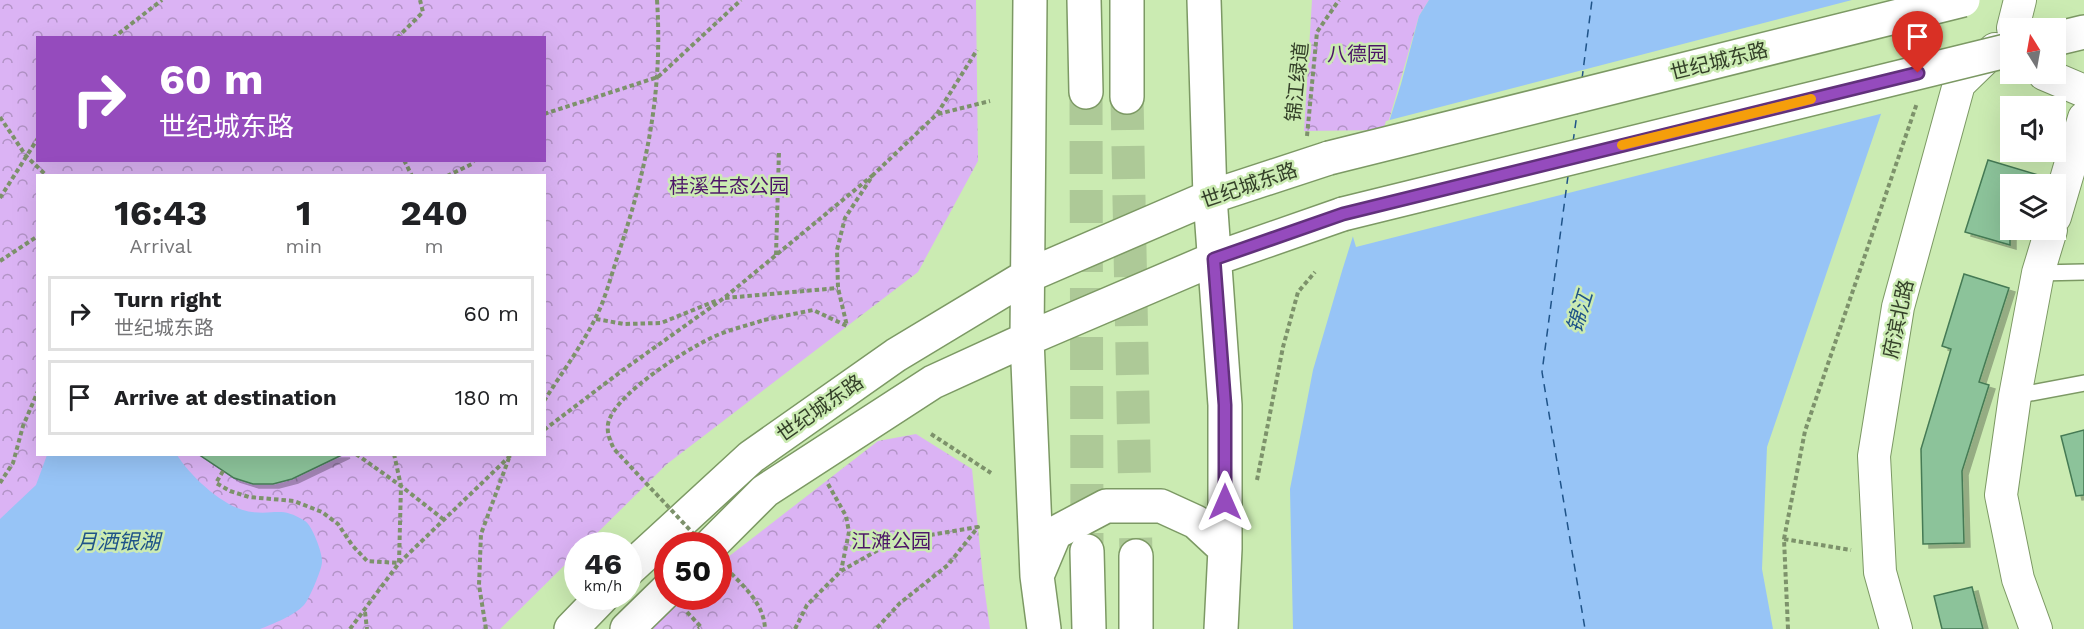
<!DOCTYPE html>
<html lang="en">
<head>
<meta charset="utf-8">
<style>
	body { margin:0; font-family:"Work Sans","Noto Sans SC",sans-serif; background:#f6f6f6; color:#202124; height:100vh; display:flex; flex-direction:column; font-size:22px; white-space:nowrap }
	* { box-sizing:border-box; margin:0 }
	p { font-size:20px; color:#757577 }
	.icon { flex:none; width:33px; height:33px; fill:none; stroke:currentColor; stroke-width:2; stroke-linecap:round; stroke-linejoin:round }
	.map { position:relative; flex:1; overflow:hidden }
	.side { position:absolute; left:36px; top:174px; width:510px; height:282px; display:flex; flex-direction:column; background:#fff; border-radius:0px; box-shadow:0 6px 24px #0002 }
	.side>* { flex:none }
	.guide { position:absolute; left:36px; top:36px; width:510px; height:126px; border-radius:0px; box-shadow:0 6px 24px #0002; background:#954bbd; color:#fff; overflow:hidden }
	.needle { width:39px; rotate:349deg }
	.buttons { position:absolute; left:2000px; top:18px; display:grid; gap:12px }
	.buttons a { display:grid; place-items:center; width:66px; height:66px; border-radius:0px; background:#fff; box-shadow:0 6px 24px #0002; font-size:30px }
	.speed { position:absolute; left:564px; top:532px; display:flex; gap:12px; font-size:30px; font-weight:700; text-align:center }
	.speed>* { display:grid; place-content:center; width:78px; height:78px; border-radius:50%; background:#fff; box-shadow:0 6px 24px #0002; line-height:1 }
	.speed small { font-size:15px; font-weight:400 }
	.speed .limit { border:9px solid #d22; background:#fff; color:#111 }
	.pin { position:absolute; display:grid; place-items:center; width:51px; height:51px; color:#fff; margin:-62px -26px; border-radius:50% 50% 50% 0; rotate:-45deg; box-shadow:0 0 6px #0007 }
	.pin .icon { rotate:45deg }
	.me { position:absolute; width:66px; margin:-33px; rotate:0deg; stroke-linejoin:round; filter:drop-shadow(0 0 4px #0008) }
	.turn { display:flex; align-items:center; gap:21px; height:126px; padding:0 24px; font-size:27px }
	.turn .icon { width:78px; height:78px; stroke-width:2.5 }
	.turn b { display:block; font-size:42px; line-height:51px }
	.eta { display:flex; justify-content:space-evenly; align-items:center; height:102px; text-align:center }
	.eta b { font-size:36px; font-weight:700; line-height:42px }
	ul { padding:0; list-style:none }
	li { display:flex; align-items:center; gap:18px; height:75px; margin:0 12px 9px; padding:0 12px; border:3px solid #e0e0e0; border-radius:0px }
	li div { flex:1 }
	li b { display:block; font-size:22px }
	li em { font-style:normal }
	.map>svg:first-child { display:block }
	.park { fill:url(#park-crowns); fill-rule:evenodd }
	.water { fill:#97c4f6 }
	.pier { fill:#cbebb2 }
	.lines { fill:none; stroke-linecap:round; stroke-linejoin:round }
	.ferry { stroke:#1f5388; stroke-width:1.5; stroke-dasharray:8 6; stroke-linecap:butt }
	.building { fill:#8cc39a; stroke:#457a54; stroke-width:1.5; filter:url(#shadow) }
	.highway-tunnel { stroke:#adc997; stroke-width:33; stroke-dasharray:33 16; stroke-linecap:butt }
	.lane-casing { stroke:#7c9964; stroke-width:18 }
	.street-casing { stroke:#7c9964; stroke-width:34 }
	.secondary-casing { stroke:#7c9964; stroke-width:36 }
	.highway-casing { stroke:#7c9964; stroke-width:36 }
	.path { stroke:#7d926b; stroke-width:4; stroke-dasharray:4.5 3; stroke-linecap:butt }
	.lane { stroke:#fff; stroke-width:15 }
	.street { stroke:#fff; stroke-width:32 }
	.secondary { stroke:#fff; stroke-width:33 }
	.highway { stroke:#fff; stroke-width:33 }
	.secondary-bridge-casing { stroke:#7c9964; stroke-width:36; stroke-linecap:butt }
	.path-bridge { stroke:#7d926b; stroke-width:4; stroke-dasharray:4.5 3; stroke-linecap:butt }
	.secondary-bridge { stroke:#fff; stroke-width:33 }
	.route-casing { stroke:#61317b; stroke-width:15 }
	.route { stroke:#954bbd; stroke-width:10 }
	.slow { stroke:#f59e0b; stroke-width:10 }
	.labels { text-anchor:middle; stroke-width:5; stroke-linejoin:round; paint-order:stroke }
	.park-label { font-size:20px; fill:#4d1568; stroke:#cbebb2 }
	.street-label { font-size:20px; fill:#344029; stroke:#cbebb2 }
	.water-label { font-size:21px; font-style:italic; fill:#1f5388; stroke:#cbebb2 }
</style>
</head>
<body>
<div class="map">
<svg width="2084" height="629" viewBox="0 0 2084 629">
	<defs>
		<pattern id="park-crowns" width="20" height="18" patternUnits="userSpaceOnUse" patternTransform="scale(1.5)"><rect width="20" height="18" fill="#dbb3f4"/><path d="M2 6a3 3 0 1 1 6 0M12 15a3 3 0 1 1 6 0" fill="none" stroke="#b293c6"/></pattern>
		<filter id="shadow"><feDropShadow dx="6" dy="4" stdDeviation="0" flood-color="#0004"/></filter>
	</defs>
	<rect width="100%" height="100%" fill="#cbebb2"/>
	<path class="park" d="M0,0H976L978,161L918,272L667,464L584,546H578L577,553L500,629H0ZM38,38H544V160H38ZM38,176H544V454H38Z
		M1312,0H1429L1419,16L1386,130L1304,131Z
		M916,434L972,469L983,578L990,629H651L681,597H718L719,564L878,441Z"/>
	<path class="water" d="M1429,0H1920L1767,447L1762,569L1773,629H1293L1290,489L1313,370L1342,271L1401,84L1419,16Z
		M47,455H177C191,477 225,509 252,512C276,515 281,506 305,521C312,525 323,554 322,562C322,569 309,600 304,605C295,615 273,624 260,629H0V519L36,485Z"/>
	<path class="pier" d="M1852,0H1923L1884,113L1356,247L1351,230L1386,121Z"/>
	<g class="lines">
		<path class="ferry" d="M1582,79L1592,0
			M1573,142L1577,114
			M1568,176L1542,372L1585,629"/>
	</g>
	<path class="building" d="M1988,160L2048,178L2046,184H2010V245L1965,232Z
		M1964,274L2009,288L1979,382L1989,385L1962,471L1964,543L1923,544L1921,449L1951,349L1942,346Z
		M2084,430V495L2076,496L2061,436Z
		M198,454H344L292,479L273,484H253L234,478Z
		M1972,587L1983,629H1942L1934,596Z"/>
	<g class="lines">
		<path class="highway-tunnel" d="M1086,92L1087,543
			M1127,97L1136,556"/>
		<defs>
			<path id="lane" d="M2038,273L2084,272
				M2015,396L2084,383"/>
			<path id="street" d="M2013,28L2020,0
				M2044,74L2084,91
				M2055,217L2084,118
				M1896,629L1880,572L1874,456L1898,307L1959,84L1995,49
				M2036,629L2018,579L2001,495L2015,396L2038,273L2051,230"/>
			<path id="secondary" d="M1030,0L1027,339L1037,576L1044,629
				M1204,0L1210,197L1225,405V549L1221,629
				M2055,39L2084,32
				M710,546L765,491L933,382L1027,339L1214,259L1343,214
				M628,570L751,457L896,355L1027,276L1210,197L1329,158
				M1039,571L1055,533L1106,506H1161L1196,522L1225,549
				M571,629L602,597
				M627,629L668,589"/>
			<path id="highway" d="M1084,0L1086,92
				M1127,0V97
				M1087,551L1089,629
				M1136,629V556"/>
		</defs>
		<use href="#lane" class="lane-casing"/>
		<use href="#street" class="street-casing"/>
		<use href="#secondary" class="secondary-casing"/>
		<use href="#highway" class="highway-casing"/>
		<path class="path" d="M113,38L162,0
			M397,38L423,12L420,0
			M544,114L658,77L741,0
			M938,114L990,101
			M0,117L26,156L47,176
			M1307,136L1317,32L1339,0
			M404,160L412,176
			M447,176L472,164L474,160
			M0,198L38,138
			M776,255L779,151
			M0,261L38,236
			M725,298L838,288
			M596,319L624,324L661,323L718,300
			M764,320L813,310L847,326L838,288L837,250L845,218L873,175L937,114L977,50
			M544,401C561,374 581,347 595,319C605,300 611,276 618,255C647,168 663,92 657,0
			M544,430L623,370L724,298L873,175
			M931,434L991,473
			M356,454L401,486L443,519
			M223,471L216,483L230,491L249,497L294,501L322,512L338,524L352,545L367,561L399,563L401,486L394,454
			M1257,480L1283,347L1298,292L1315,272
			M0,483L13,463L23,426L38,391
			M828,484L846,516L849,532L841,571
			M1784,539L1851,550
			M726,568C743,586 764,603 765,629
			M365,612L367,629
			M687,612L701,627L698,629
			M350,629L399,563L512,454
			M486,629L479,585L481,534L509,458
			M795,629L807,605L841,571L894,541L978,527L948,565L900,603L876,629
			M1788,629L1784,539L1805,431L1917,103"/>
		<use href="#lane" class="lane"/>
		<use href="#street" class="street"/>
		<use href="#secondary" class="secondary"/>
		<use href="#highway" class="highway"/>
		<defs>
			<path id="secondary-bridge" d="M1329,158L1963,0
				M1343,214L2010,50"/>
		</defs>
		<use href="#secondary-bridge" class="secondary-bridge-casing"/>
		<path class="path-bridge" d="M705,546L614,449C609,439 605,428 610,418C621,391 684,351 711,338C727,330 746,326 764,320"/>
		<use href="#secondary-bridge" class="secondary-bridge"/>
	</g>
	<g class="lines">
		<defs>
			<path id="route" d="M1225,502V405L1214,259L1343,214L1918,73"/>
		</defs>
		<use href="#route" class="route-casing"/>
		<use href="#route" class="route"/>
		<path class="slow" d="M1622,145L1811,99"/>
	</g>
	<g class="labels">
		<g class="park-label">
			<text x="1357" y="61">八德园</text>
			<text x="729" y="193">桂溪生态公园</text>
			<text x="891" y="548">江滩公园</text>
		</g>
		<g class="street-label">
			<text transform="translate(1719 61) rotate(-14)" y="7">世纪城东路</text>
			<text transform="translate(1297 82) rotate(-84)" y="7">锦江绿道</text>
			<text transform="translate(1249 185) rotate(-19)" y="7">世纪城东路</text>
			<text transform="translate(1898 319) rotate(-78)" y="7">府滨北路</text>
			<text transform="translate(820 408) rotate(-35)" y="7">世纪城东路</text>
		</g>
		<g class="water-label">
			<text transform="translate(1580 312) rotate(-73)" y="7">锦江</text>
			<text x="118" y="549">月洒银湖</text>
		</g>
	</g>
</svg>
<div class="buttons">
<a><svg class="needle" viewBox="-14 -14 28 28"><path d="M0-13l5 13h-10z" fill="#e53935"/><path d="M0 13l5-13h-10z" fill="#757577"/></svg></a>
<a><svg class="icon" aria-label="sound" viewBox="0 0 24 24"><path d="M4 9h4l5-4v14l-5-4H4zM17 9q2 3 0 6"/></svg></a>
<a><svg class="icon" aria-label="layers" viewBox="0 0 24 24"><path d="M12 4l9 5-9 5-9-5zM3 14l9 5 9-5"/></svg></a>
</div>
<div class="speed"><div>46<small>km/h</small></div><div class="limit">50</div></div>
<div class="pin" style="left:1918px;top:73px;background:#d93025"><svg class="icon" aria-label="arrive" viewBox="0 0 24 24"><path d="M6 21V4h12l-3 4 3 4H6"/></svg></div>
<svg class="me" style="left:1225px;top:502px" viewBox="-20 -20 40 40"><path d="M0-17L14 15 0 8-14 15z" fill="#954bbd" stroke="#fff" stroke-width="4"/></svg>
<div class="guide">
<div class="turn"><svg class="icon" aria-label="right" viewBox="0 0 24 24"><path d="M7 20v-9h11M14 6l5 5-5 5"/></svg><div><b>60 m</b>世纪城东路</div></div>
</div>
<section class="side">
<div class="eta">
<div><b>16:43</b><p>Arrival</p></div>
<div><b>1</b><p>min</p></div>
<div><b>240</b><p>m</p></div>
</div>
<ul>
<li><svg class="icon" aria-label="right" viewBox="0 0 24 24"><path d="M7 20v-9h11M14 6l5 5-5 5"/></svg><div><b>Turn right</b><p>世纪城东路</p></div><em>60 m</em></li>
<li><svg class="icon" aria-label="arrive" viewBox="0 0 24 24"><path d="M6 21V4h12l-3 4 3 4H6"/></svg><div><b>Arrive at destination</b></div><em>180 m</em></li>
</ul>
</section>
</div>
</body>
</html>
